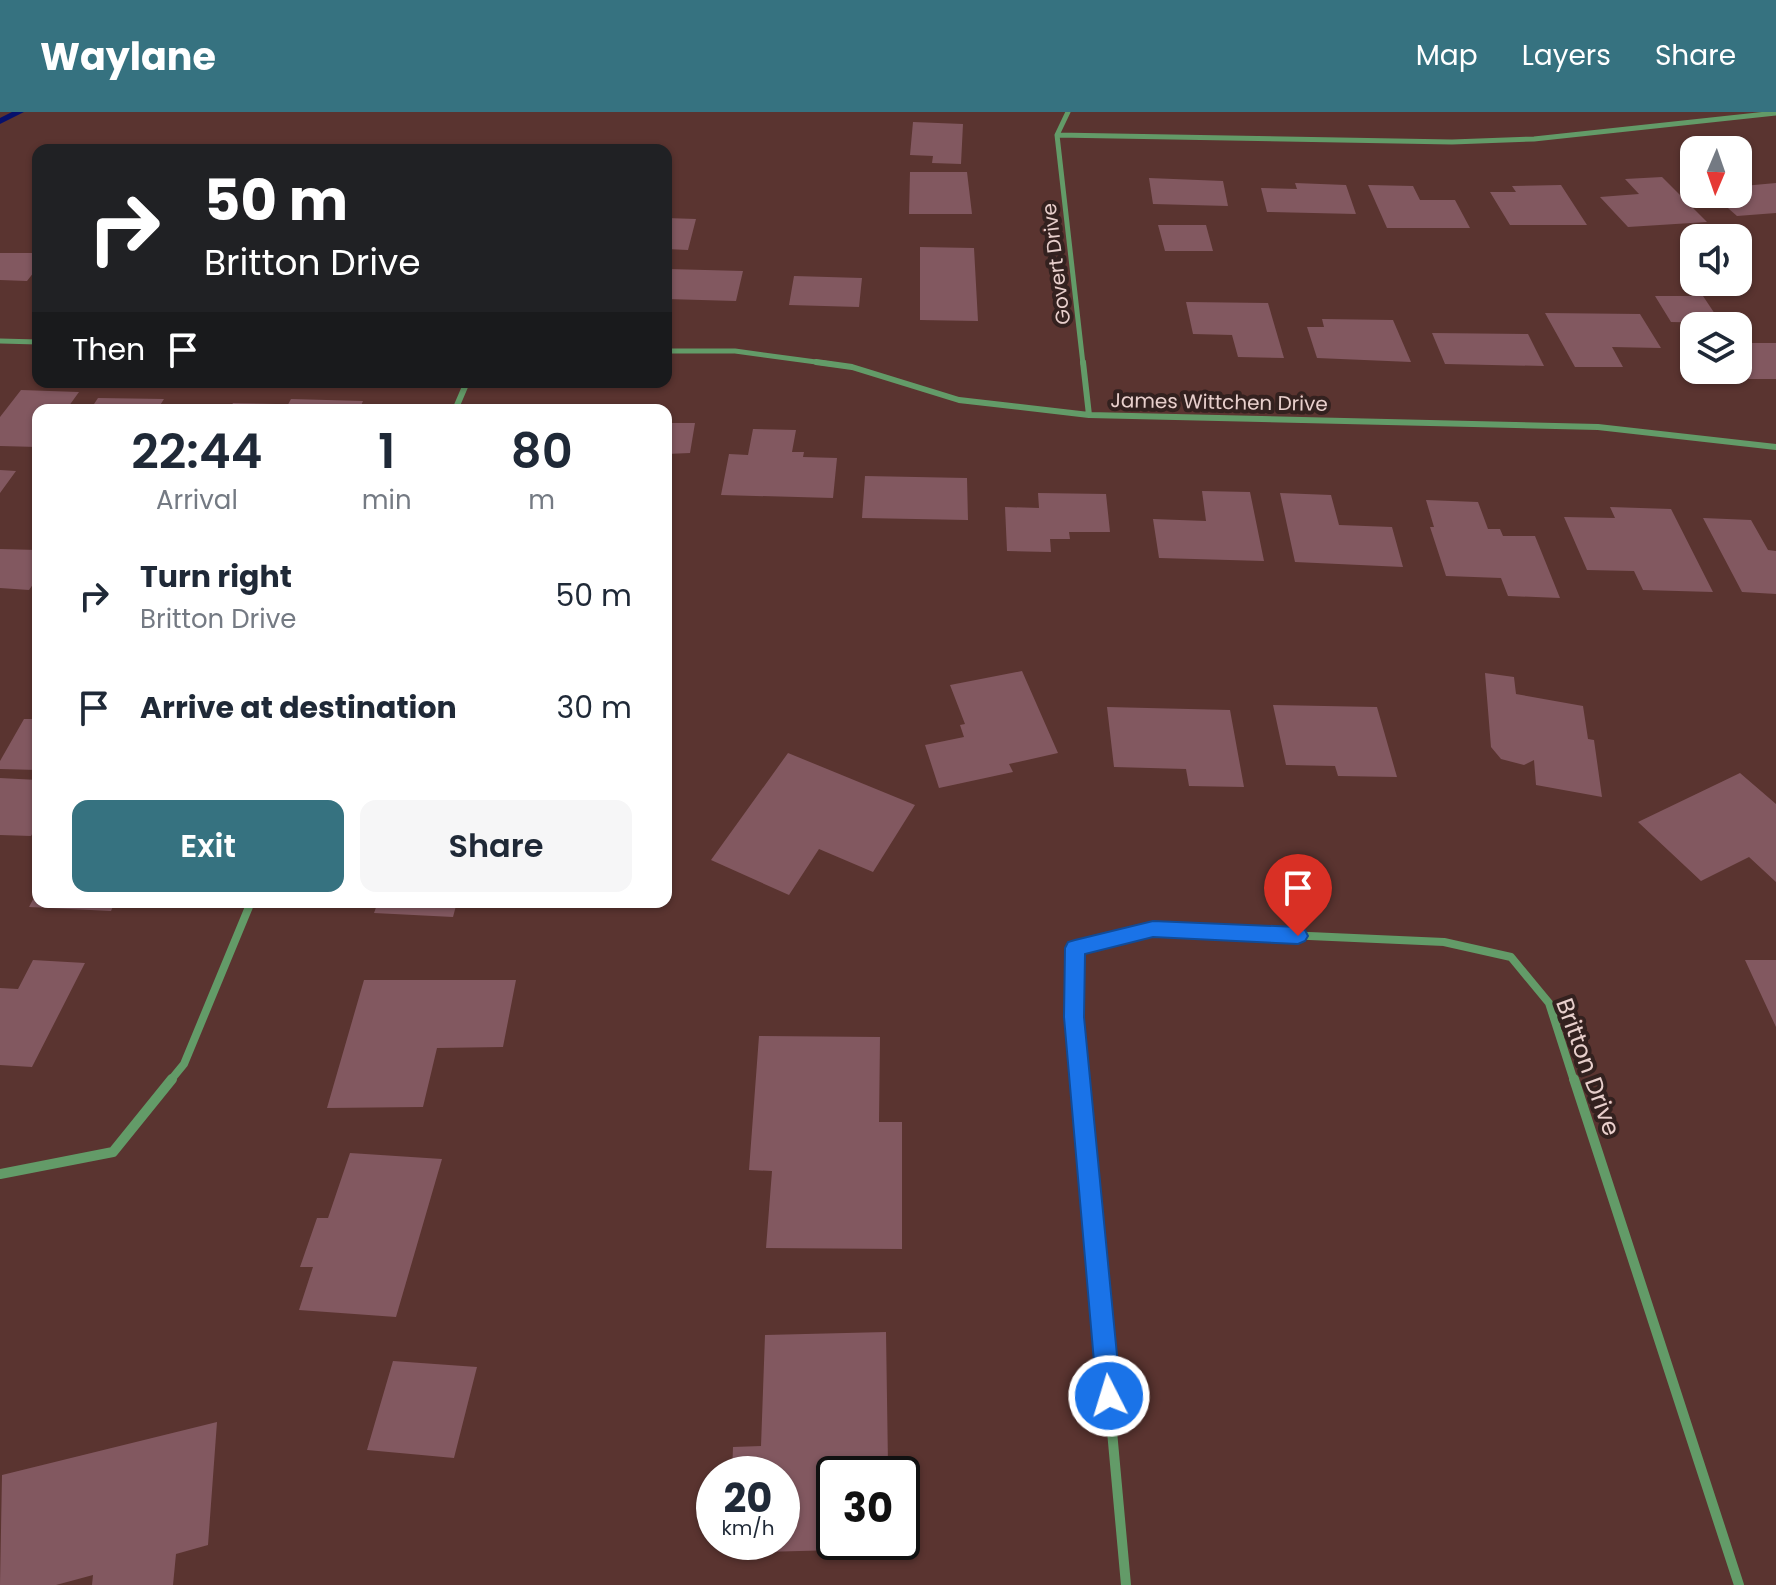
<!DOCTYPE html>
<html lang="en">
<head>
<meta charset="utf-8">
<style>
	body { margin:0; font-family:Poppins,sans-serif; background:#f6f6f7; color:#1f2937; height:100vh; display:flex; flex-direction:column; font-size:30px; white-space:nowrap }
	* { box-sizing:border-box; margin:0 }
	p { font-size:26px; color:#747a83 }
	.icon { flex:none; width:44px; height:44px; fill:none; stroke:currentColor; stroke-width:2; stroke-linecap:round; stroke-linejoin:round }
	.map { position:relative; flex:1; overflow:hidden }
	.panel { position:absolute; left:32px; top:292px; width:640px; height:504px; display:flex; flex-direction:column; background:#fff; border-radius:16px; box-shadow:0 2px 6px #0004 }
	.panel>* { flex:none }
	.guide { position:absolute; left:32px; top:32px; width:640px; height:244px; border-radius:16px; box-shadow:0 2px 6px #0004; background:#202124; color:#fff; overflow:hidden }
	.needle { width:52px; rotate:182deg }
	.tools { position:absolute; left:1680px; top:24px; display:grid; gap:16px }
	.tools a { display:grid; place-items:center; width:72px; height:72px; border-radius:16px; background:#fff; box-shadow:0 2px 6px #0004; font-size:40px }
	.speed { position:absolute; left:696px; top:1344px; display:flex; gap:16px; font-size:40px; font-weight:700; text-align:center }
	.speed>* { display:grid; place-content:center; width:104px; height:104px; border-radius:50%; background:#fff; box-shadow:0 2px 6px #0004; line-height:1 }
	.speed small { font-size:20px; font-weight:400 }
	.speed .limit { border:4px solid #111; border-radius:12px; background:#fff; color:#111 }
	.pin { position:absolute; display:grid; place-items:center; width:68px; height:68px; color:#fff; margin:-82px -34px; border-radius:50% 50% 50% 0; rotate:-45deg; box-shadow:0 0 8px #0007 }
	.pin .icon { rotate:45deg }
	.me { position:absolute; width:88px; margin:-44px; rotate:355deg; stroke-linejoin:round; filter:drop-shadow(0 0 6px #0008) }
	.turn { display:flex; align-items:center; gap:28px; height:168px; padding:0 40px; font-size:36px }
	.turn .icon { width:104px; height:104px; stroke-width:2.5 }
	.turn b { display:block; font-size:56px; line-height:68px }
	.then { display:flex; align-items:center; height:76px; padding:0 40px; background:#0003; gap:16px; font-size:30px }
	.eta { display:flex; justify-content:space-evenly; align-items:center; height:136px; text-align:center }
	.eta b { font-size:48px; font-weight:600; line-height:56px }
	.cta { display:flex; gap:16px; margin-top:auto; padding:16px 40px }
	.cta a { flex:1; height:92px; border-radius:16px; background:#367280; color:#fff; font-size:32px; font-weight:600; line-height:92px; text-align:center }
	.cta a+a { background:#f6f6f7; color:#1f2937 }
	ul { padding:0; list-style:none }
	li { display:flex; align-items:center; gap:24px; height:112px; padding:0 40px }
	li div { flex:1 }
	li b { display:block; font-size:30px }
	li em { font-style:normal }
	header { display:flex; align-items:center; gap:48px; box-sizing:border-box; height:112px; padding:0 40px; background:#367280; color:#fff }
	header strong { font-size:38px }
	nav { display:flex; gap:44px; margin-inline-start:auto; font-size:28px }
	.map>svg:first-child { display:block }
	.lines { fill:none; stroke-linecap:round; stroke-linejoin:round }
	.stream { fill:#06106c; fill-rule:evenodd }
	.building { fill:#825860; fill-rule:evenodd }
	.street-far3 { stroke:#639b68; stroke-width:5 }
	.street-far2 { stroke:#639b68; stroke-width:6 }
	.street-far1 { stroke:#639b68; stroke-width:8 }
	.street { stroke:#639b68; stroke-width:10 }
	.route { fill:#1a73e8; stroke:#114b97; stroke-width:2 }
	.labels { text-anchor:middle; stroke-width:8; stroke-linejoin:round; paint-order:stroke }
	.far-street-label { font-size:20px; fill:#e8cfcc; stroke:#33211f }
	.street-label { font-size:24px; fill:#e8cfcc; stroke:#33211f }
</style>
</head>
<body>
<header>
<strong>Waylane</strong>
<nav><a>Map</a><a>Layers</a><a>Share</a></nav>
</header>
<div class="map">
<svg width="1776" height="1473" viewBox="0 0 1776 1473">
	<rect width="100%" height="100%" fill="#5a3430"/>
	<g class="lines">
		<path class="stream" d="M12,0H24L0,12V6Z"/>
	</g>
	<path class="building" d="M913,10L963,12L961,52L932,51L933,44L910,43Z
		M910,60H967L972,102H909Z
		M1662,65L1707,110L1628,115L1600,85L1639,82L1625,67Z
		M1149,66L1223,69L1228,94L1153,92Z
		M1738,70L1743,74L1776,71V101L1737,104L1712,82H1738Z
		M1295,71L1346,73L1356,102L1267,100L1261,76L1297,77Z
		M1368,73L1413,74L1420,88H1455L1470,116H1387Z
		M1561,73L1587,113H1510L1490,80H1516L1512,74Z
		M666,106L696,107L688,138L666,137Z
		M1158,113H1206L1213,139H1165Z
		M920,135L974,136L978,209L920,208Z
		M0,141H38V155L27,169L0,168Z
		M668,157L743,159L736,189L666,187Z
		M794,164L862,166L859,195L789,193Z
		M1655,184H1703L1721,211L1671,210Z
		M1186,190L1268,191L1284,246L1238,245L1232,223L1193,222Z
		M1545,201L1640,202L1661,236L1612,235L1623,255H1575Z
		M1322,207L1393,208L1411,250L1317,246L1307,215H1324Z
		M1432,221L1528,222L1544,254L1445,252Z
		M1738,231H1776V267H1732L1726,258H1738Z
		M21,278L79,280L66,298H38V335L0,334V305Z
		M98,286L164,287L157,298H90Z
		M291,287L363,289L359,298H285Z
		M233,291L276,292L273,298H229Z
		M540,293L637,295V298H538Z
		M666,311H695L690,341L666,342Z
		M753,317L796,318L792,340H804L803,345L837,346L833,386L721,383L729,342L748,343Z
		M0,358L16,359L0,381Z
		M865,364L967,366L968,408L862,406Z
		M1202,379L1250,380L1264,449L1159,446L1153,407L1206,409Z
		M1038,381L1106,382L1110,420H1069L1070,427H1050L1051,440L1007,439L1005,395L1039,396Z
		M1280,381L1331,383L1339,413L1392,415L1403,455L1295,450Z
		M1426,388L1478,390L1488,417H1500L1503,424H1535L1560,486L1508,484L1501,466L1446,464L1430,415H1434Z
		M1610,395L1671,397L1713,480L1643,478L1634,459L1587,458L1564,405L1615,406Z
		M1703,406L1751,408L1768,438L1776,439V482L1742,480Z
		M0,437L38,438V465L29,478L0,476Z
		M1022,559L1058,641L1009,652L1013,660L939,676L925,633L964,625L960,613L965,612L950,573Z
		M1485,561L1514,565L1516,582L1583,594L1588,627L1594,628L1602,685L1536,673L1534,648L1524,653L1501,647L1491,635Z
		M1273,593L1377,595L1397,665L1338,664L1335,654L1286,653Z
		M1107,595L1230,598L1244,675L1189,674L1186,657L1114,655Z
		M24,607H38V658L0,657V649Z
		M788,641L915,693L873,760L819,737L789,783L711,748Z
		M1740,661L1776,692V770L1749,745L1701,769L1638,710Z
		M0,666L38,668V711L31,724L0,723Z
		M38,778V790H115L111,799L29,795Z
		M378,790H457L453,805L374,801Z
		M33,848L85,851L32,955L0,953V876L18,877Z
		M1745,848H1776V915Z
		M364,868H516L503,935L437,936L423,995L327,996Z
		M759,924L880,925L879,1010H902V1137L766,1136L772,1059L749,1058Z
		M350,1041L442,1047L396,1205L299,1198L313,1155H300L317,1106H328Z
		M886,1220L888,1353H912L915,1436L728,1441L729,1430H782V1362H732L733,1335L761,1334L765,1223ZM834,1362H902V1430H834Z
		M393,1249L477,1255L454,1346L367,1338Z
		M217,1310L208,1433L176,1442L173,1473H92L93,1463L56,1473H0L2,1363Z"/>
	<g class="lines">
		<path class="street-far3" d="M1068,0L1057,23L1083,252
			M1057,23L1452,30L1534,27L1776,1
			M0,229L38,230
			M666,239H735L831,252"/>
		<path class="street-far2" d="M816,250L852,255L959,288L1089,303L1598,315L1776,335
			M1083,250L1089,303
			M455,298L467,270"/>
		<path class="street-far1" d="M170,969L184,952L251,790
			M1080,969L1074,905L1075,836L1153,817L1444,830L1511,845L1549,891L1574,969"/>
		<path class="street" d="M1080,967L1126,1473
			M1574,967L1739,1473
			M0,1062L113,1040L172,967"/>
	</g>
	<path class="route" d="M1153,809L1298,815L1305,818L1308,824L1305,829L1298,832L1153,825L1085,842L1084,905L1121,1284L1117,1292L1109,1296L1100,1292L1097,1284L1064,905L1065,836L1068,830L1075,828Z"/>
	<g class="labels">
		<g class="far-street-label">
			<text transform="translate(1056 152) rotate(-97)" y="7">Govert Drive</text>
			<text transform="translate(1219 290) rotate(1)" y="7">James Wittchen Drive</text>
		</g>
		<g class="street-label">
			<text transform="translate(1588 955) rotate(70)" y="8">Britton Drive</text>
		</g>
	</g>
</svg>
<div class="tools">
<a><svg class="needle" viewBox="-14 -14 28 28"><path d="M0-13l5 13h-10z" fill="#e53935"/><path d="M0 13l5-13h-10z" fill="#747a83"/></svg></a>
<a><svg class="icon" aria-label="sound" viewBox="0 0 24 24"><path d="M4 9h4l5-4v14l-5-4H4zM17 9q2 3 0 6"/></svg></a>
<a><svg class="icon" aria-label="layers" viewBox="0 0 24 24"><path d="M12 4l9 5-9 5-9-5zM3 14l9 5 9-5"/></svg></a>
</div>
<div class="speed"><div>20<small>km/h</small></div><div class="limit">30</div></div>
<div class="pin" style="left:1298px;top:824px;background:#d93025"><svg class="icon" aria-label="arrive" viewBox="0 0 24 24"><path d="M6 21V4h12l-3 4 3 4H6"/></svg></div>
<svg class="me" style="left:1109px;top:1284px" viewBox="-20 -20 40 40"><circle r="17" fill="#1a73e8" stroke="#fff" stroke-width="3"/><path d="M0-11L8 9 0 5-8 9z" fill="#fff"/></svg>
<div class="guide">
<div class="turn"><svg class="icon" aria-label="right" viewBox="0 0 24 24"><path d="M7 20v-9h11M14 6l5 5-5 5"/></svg><div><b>50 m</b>Britton Drive</div></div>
<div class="then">Then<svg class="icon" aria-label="arrive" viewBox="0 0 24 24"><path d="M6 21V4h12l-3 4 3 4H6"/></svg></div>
</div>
<section class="panel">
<div class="eta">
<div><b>22:44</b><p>Arrival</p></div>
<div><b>1</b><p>min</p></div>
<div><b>80</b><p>m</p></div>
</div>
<ul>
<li><svg class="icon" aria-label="right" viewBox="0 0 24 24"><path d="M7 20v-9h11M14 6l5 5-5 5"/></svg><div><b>Turn right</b><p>Britton Drive</p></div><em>50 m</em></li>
<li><svg class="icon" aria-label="arrive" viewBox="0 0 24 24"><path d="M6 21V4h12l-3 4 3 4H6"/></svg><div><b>Arrive at destination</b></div><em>30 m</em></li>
</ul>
<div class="cta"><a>Exit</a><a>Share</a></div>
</section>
</div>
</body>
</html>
